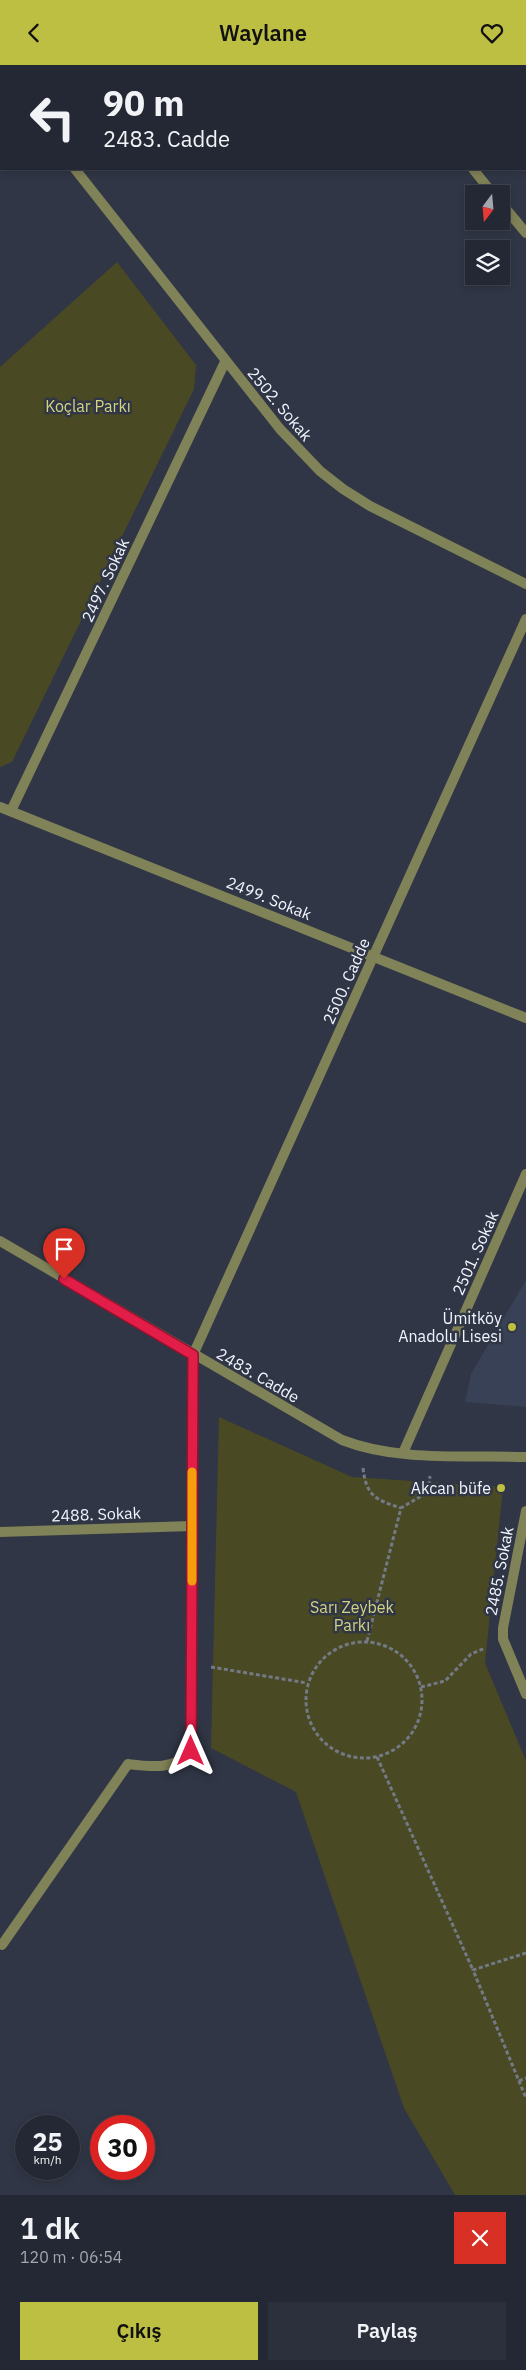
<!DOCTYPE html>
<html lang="tr">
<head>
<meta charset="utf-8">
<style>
	body { margin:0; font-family:"IBM Plex Sans",sans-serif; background:#2c303c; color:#f1f3f6; height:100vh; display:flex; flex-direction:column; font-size:19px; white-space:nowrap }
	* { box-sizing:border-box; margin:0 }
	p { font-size:16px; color:#a3a6ac }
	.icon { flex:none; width:28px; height:28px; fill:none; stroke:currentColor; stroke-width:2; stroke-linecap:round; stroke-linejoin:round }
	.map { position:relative; height:2130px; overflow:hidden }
	.drawer { display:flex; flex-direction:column; background:#242834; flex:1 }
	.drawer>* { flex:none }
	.banner { position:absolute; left:0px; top:0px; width:526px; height:105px; box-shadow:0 2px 8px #0003,0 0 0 1px #41444f; background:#242834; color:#f1f3f6; overflow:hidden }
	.needle { width:32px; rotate:196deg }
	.fabs { position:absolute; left:465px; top:120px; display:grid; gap:10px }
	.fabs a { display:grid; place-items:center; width:45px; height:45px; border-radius:0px; background:#242834; box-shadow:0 2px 8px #0003,0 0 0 1px #41444f; font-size:25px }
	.speed { position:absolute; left:15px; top:2050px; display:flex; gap:10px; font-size:25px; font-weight:700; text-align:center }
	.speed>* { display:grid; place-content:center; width:65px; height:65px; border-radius:50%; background:#242834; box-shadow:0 2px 8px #0003,0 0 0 1px #41444f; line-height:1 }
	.speed small { font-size:12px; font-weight:400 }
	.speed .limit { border:8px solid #d22; background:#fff; color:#111 }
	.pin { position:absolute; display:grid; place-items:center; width:42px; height:42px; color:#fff; margin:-51px -21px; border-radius:50% 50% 50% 0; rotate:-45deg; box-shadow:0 0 5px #0007 }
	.pin .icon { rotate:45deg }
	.me { position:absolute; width:55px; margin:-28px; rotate:0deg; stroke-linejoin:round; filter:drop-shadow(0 0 4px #0008) }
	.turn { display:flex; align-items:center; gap:18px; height:105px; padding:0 20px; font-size:22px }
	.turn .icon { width:65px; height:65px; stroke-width:2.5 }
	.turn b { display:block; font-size:35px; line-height:42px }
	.round { display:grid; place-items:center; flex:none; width:52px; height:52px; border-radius:0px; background:#2c303c }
	.head { display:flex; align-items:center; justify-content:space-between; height:85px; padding:0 20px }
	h1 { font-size:30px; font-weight:600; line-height:38px }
	.button { display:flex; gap:10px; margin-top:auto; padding:10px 20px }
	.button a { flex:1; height:58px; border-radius:0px; background:#bdbf43; color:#111; font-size:20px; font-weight:600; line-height:58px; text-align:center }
	.button a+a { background:#2c303c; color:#f1f3f6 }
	header { display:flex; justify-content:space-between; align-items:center; height:65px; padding:0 20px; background:#bdbf43; color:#111; font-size:22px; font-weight:600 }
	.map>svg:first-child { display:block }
	.built { fill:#384155 }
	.green { fill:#494a23 }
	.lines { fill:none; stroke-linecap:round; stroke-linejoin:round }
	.path { stroke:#747986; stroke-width:3; stroke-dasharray:4 2.5; stroke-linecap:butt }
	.street { stroke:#808257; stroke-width:10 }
	.route-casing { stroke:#92132f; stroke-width:12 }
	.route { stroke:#e11d48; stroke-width:9 }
	.slow { stroke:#f59e0b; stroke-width:9 }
	.poi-dot { fill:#bdbf43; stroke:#303645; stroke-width:2 }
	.labels { text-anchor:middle; stroke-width:5; stroke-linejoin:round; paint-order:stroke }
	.street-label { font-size:16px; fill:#f1f5ff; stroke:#303645 }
	.park-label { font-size:16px; fill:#d1d380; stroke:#303645 }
	.poi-label { font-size:16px; fill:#f1f5ff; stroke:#303645; text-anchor:end }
</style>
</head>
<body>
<header><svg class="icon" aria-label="back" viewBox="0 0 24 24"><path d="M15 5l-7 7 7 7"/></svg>Waylane<svg class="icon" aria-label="heart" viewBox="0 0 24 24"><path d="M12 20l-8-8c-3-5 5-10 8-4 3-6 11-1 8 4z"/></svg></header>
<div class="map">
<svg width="526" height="2130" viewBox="0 0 526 2130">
	<rect width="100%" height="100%" fill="#303645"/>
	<path class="built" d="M526,1215V1342L465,1337L471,1309Z"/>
	<path class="green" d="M117,197L196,300L194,324L12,697L0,702V302Z
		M219,1352L352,1412L503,1422L485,1598L526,1696V2130H455L404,2043L296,1727L211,1683Z"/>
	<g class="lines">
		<path class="path" d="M363,1403C366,1430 375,1435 401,1443
			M367,1576L401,1443L428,1427L430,1411
			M306 1635a58 58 0 1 1 116 0a58 58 0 1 1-116 0Z
			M211,1602L307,1618
			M421,1622L445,1616L471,1589L485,1583
			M377,1692L473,1905
			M526,1888L473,1905L526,2033
			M519,2016L526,2013"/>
		<path class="street" d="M387,0L388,1
			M6,1L8,0
			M408,1L409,0
			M0,7L1,8
			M75,104L280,364L320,406L343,424L370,441L526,519
			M473,104L493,129
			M501,138L526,168
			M0,742L526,953
			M11,746L225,297
			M0,1176L342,1375C398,1397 466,1390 526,1392
			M403,1388L526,1109
			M526,1446L503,1563V1574L526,1629
			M0,1467L192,1461
			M2,1880L128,1699C152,1702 174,1705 191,1686L193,1290L526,554"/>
	</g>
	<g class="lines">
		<defs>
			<path id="route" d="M64,1214L193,1290L191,1686"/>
		</defs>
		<use href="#route" class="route-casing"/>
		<use href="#route" class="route"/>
		<path class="slow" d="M192,1516V1407"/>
	</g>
	<g class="poi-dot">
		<circle cx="512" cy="1262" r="5"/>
		<circle cx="501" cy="1423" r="5"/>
	</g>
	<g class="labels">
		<g class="street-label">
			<text transform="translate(280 339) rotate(50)" y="6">2502. Sokak</text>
			<text transform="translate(105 515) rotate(-65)" y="6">2497. Sokak</text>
			<text transform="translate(269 833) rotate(22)" y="6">2499. Sokak</text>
			<text transform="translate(346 916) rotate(-66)" y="6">2500. Cadde</text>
			<text transform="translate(475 1188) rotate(-66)" y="6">2501. Sokak</text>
			<text transform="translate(258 1310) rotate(30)" y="6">2483. Cadde</text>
			<text transform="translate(96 1449) rotate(-2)" y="6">2488. Sokak</text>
			<text transform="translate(499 1506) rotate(-79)" y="6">2485. Sokak</text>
		</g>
		<g class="park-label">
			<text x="88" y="347">Koçlar Parkı</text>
			<text x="352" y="1548">Sarı Zeybek<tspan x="352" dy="18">Parkı</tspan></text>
		</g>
		<g class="poi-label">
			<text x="502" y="1259">Ümitköy<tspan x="502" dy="18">Anadolu Lisesi</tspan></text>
			<text x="491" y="1429">Akcan büfe</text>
		</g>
	</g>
</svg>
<div class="fabs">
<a><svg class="needle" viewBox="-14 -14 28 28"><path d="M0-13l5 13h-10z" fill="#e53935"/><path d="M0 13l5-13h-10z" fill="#a3a6ac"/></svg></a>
<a><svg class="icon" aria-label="layers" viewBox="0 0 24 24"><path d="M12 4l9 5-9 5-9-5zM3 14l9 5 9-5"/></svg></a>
</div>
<div class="speed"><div>25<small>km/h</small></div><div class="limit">30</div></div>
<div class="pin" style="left:64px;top:1214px;background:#d93025"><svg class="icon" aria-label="arrive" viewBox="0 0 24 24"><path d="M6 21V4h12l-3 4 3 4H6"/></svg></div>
<svg class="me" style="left:191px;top:1686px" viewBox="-20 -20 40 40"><path d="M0-17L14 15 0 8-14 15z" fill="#e11d48" stroke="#fff" stroke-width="4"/></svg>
<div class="banner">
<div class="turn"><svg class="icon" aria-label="left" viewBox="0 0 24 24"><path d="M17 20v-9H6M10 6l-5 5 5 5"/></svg><div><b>90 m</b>2483. Cadde</div></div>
</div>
</div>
<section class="drawer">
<div class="head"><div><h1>1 dk</h1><p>120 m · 06:54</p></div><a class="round" style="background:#d93025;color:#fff"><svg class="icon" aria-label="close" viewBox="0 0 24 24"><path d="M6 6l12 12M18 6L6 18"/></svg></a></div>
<div class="button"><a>Çıkış</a><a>Paylaş</a></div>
</section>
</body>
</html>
